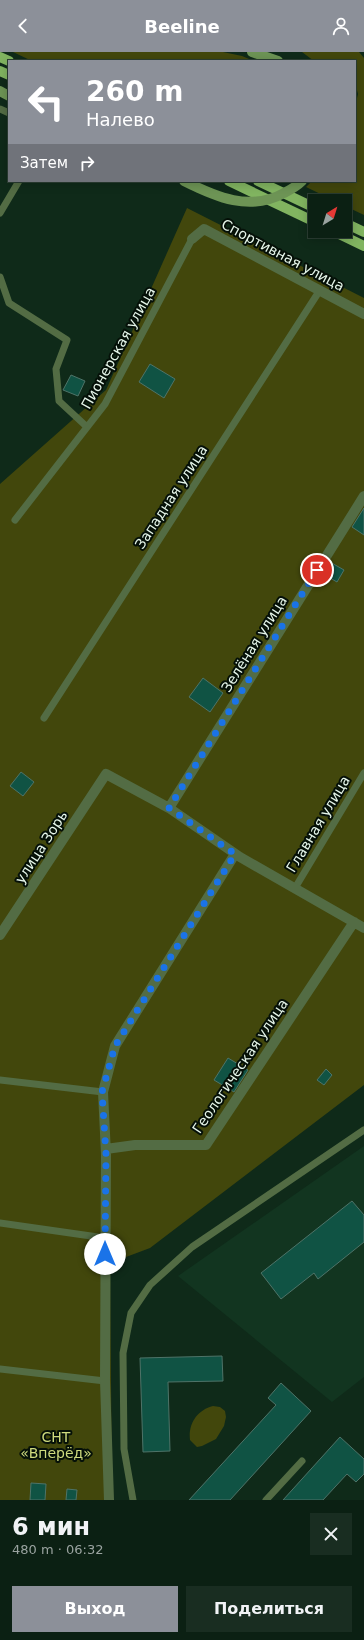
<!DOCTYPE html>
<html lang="ru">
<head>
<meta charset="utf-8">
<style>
	body { margin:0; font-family:"DejaVu Sans",sans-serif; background:#192d21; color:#f1f3f6; height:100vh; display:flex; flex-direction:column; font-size:15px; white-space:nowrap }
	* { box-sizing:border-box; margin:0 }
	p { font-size:13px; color:#9aa3a0 }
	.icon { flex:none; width:22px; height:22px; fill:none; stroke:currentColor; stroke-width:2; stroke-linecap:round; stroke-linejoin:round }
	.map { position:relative; height:1448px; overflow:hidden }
	.panel { display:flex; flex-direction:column; background:#0b2013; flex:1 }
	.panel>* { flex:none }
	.hud { position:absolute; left:8px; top:8px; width:348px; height:122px; border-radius:0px; box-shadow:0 2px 10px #0003,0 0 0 1px #2b3e33; background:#8c9099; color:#fff; overflow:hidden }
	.needle { width:26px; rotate:38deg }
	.buttons { position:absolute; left:308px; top:142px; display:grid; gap:8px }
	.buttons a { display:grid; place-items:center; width:44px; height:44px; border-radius:0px; background:#0b2013; box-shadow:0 2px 10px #0003,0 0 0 1px #2b3e33; font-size:20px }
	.pin { position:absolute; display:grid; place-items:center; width:34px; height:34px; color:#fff; margin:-17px; border:2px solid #fff; border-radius:50%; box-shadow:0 1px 4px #0007 }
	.me { position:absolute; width:44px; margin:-22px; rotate:0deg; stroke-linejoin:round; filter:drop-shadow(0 0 3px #0008) }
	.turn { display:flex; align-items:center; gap:14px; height:84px; padding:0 12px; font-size:18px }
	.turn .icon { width:52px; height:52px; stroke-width:2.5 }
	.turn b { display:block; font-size:28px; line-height:34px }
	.then { display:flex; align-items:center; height:38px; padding:0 12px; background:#0003; gap:8px; font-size:15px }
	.round { display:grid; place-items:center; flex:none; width:42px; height:42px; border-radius:0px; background:#192d21 }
	.summary { display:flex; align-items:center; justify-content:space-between; height:68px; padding:0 12px }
	h1 { font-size:24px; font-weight:700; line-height:30px }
	.button { display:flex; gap:8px; margin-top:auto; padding:8px 12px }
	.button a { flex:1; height:46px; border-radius:0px; background:#8c9099; color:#fff; font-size:16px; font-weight:700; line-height:46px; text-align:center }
	.button a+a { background:#192d21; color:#f1f3f6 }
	header { display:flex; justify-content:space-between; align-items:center; height:52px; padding:0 12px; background:#8c9099; color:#fff; font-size:18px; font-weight:700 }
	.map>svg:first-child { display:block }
	.built { fill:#123520 }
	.green { fill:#42470c }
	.building { fill:#105344; stroke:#4e7368 }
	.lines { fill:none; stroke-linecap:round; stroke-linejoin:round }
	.service { stroke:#536c44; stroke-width:7 }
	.minor { stroke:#536c44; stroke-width:10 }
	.secondary { stroke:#6d9455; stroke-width:10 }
	.primary { stroke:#81b460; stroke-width:10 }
	.secondary-bridge { stroke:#6d9455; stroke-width:10 }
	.route { stroke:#1a73e8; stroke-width:7; stroke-dasharray:0 12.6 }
	.labels { text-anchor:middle; stroke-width:4; stroke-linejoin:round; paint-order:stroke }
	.street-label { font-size:14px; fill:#e6f6ea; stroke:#051008 }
	.park-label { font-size:14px; fill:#cfdb7e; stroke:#051008 }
</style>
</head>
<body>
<header><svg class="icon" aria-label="back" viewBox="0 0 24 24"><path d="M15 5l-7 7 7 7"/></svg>Beeline<svg class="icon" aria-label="person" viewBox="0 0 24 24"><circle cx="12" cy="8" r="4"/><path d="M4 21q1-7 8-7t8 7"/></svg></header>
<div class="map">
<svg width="364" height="1448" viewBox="0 0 364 1448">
	<rect width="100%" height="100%" fill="#0f2a19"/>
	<path class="built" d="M364,1094V1325L332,1350L178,1224Z"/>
	<path class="green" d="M13,0H223L242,4L254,9H32Z
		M302,0H359L364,6V163L345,154V149H335L306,135L312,129H355V54L358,42L355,31V9H314Z
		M187,156L364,246V1033L150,1196L110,1211L112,1448H0V432L106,338Z
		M213,1354L220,1355L225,1359L226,1365L224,1374L216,1387L202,1394L197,1395L190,1388C188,1372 197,1358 213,1354Z"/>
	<path class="building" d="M150,312L175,327L164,346L139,330Z
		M71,323L85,329L78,344L63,338Z
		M364,456V483L352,475Z
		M330,510L344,518L337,530L323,522Z
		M203,626L223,641L210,660L189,645Z
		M21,720L34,730L23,744L10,734Z
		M228,1006L248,1018L234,1040L214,1028Z
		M326,1017L332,1023L324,1033L317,1028Z
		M352,1149L364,1163V1190L318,1227L314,1221L281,1247L261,1221Z
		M222,1304L223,1329L168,1330L170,1399L143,1400L140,1306Z
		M281,1331L311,1359L230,1448H189L276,1353L268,1346Z
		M340,1385L364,1407V1422L356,1430L347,1422L323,1448H283Z
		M31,1431L46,1432L45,1448H30Z
		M67,1437L77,1438L76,1448H66Z"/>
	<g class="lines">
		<path class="service" d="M0,57L9,61
			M0,161L19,129
			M0,225L9,251L67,288L56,317L59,349L87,375
			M15,468L105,352L192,187
			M44,666L320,238
			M295,836L364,721
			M0,1028L103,1040
			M0,1171L105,1186
			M0,1317L105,1329
			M133,1448L124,1397L123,1301L131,1261L150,1233L192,1195L364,1078
			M266,1448L302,1409"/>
		<path class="minor" d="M192,187L204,177L364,262
			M169,756L364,444
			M0,883L106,722L169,756L240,805L364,876
			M106,1097L135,1093H206L354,870
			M109,1448L105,1329L106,1102L103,1040L115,994L235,802"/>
		<path class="secondary" d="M252,0L278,9
			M0,39L9,44"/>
		<path class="primary" d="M0,5L9,9
			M0,19L9,23
			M229,129L315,170
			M258,129L315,156
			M345,171L364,180
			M333,179L364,194"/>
		<path class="secondary-bridge" d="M184,129C216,145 250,160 284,141C290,138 297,134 302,129"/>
	</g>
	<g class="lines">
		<path class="route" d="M105,1202L106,1102L102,1040L115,994L235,802L169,756L317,518"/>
	</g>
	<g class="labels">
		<g class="street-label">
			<text transform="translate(283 203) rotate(28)" y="5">Спортивная улица</text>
			<text transform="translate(118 296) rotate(-61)" y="5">Пионерская улица</text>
			<text transform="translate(171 445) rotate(-57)" y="5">Западная улица</text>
			<text transform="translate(254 592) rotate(-58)" y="5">Зелёная улица</text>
			<text transform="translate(318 772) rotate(-59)" y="5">Главная улица</text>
			<text transform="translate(41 795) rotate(-57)" y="5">улица Зорь</text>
			<text transform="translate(240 1014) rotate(-56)" y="5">Геологическая улица</text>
		</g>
		<g class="park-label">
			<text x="56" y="1390">СНТ<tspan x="56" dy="16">«Вперёд»</tspan></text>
		</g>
	</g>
</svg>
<div class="buttons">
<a><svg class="needle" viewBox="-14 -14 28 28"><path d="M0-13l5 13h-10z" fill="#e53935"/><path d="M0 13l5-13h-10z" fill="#9aa3a0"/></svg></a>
</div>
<div class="pin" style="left:317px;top:518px;background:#d93025"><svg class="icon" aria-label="arrive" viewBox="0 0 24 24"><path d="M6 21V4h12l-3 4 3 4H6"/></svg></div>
<svg class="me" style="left:105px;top:1202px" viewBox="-20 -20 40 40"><circle r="19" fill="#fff"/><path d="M0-13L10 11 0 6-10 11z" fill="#1a73e8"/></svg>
<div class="hud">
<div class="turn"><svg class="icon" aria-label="left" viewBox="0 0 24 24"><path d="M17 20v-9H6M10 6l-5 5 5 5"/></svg><div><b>260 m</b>Налево</div></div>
<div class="then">Затем<svg class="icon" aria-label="right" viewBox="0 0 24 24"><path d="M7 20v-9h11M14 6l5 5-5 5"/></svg></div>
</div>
</div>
<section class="panel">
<div class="summary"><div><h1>6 мин</h1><p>480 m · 06:32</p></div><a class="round"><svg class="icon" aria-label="close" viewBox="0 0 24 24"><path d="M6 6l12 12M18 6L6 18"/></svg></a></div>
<div class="button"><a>Выход</a><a>Поделиться</a></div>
</section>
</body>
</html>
